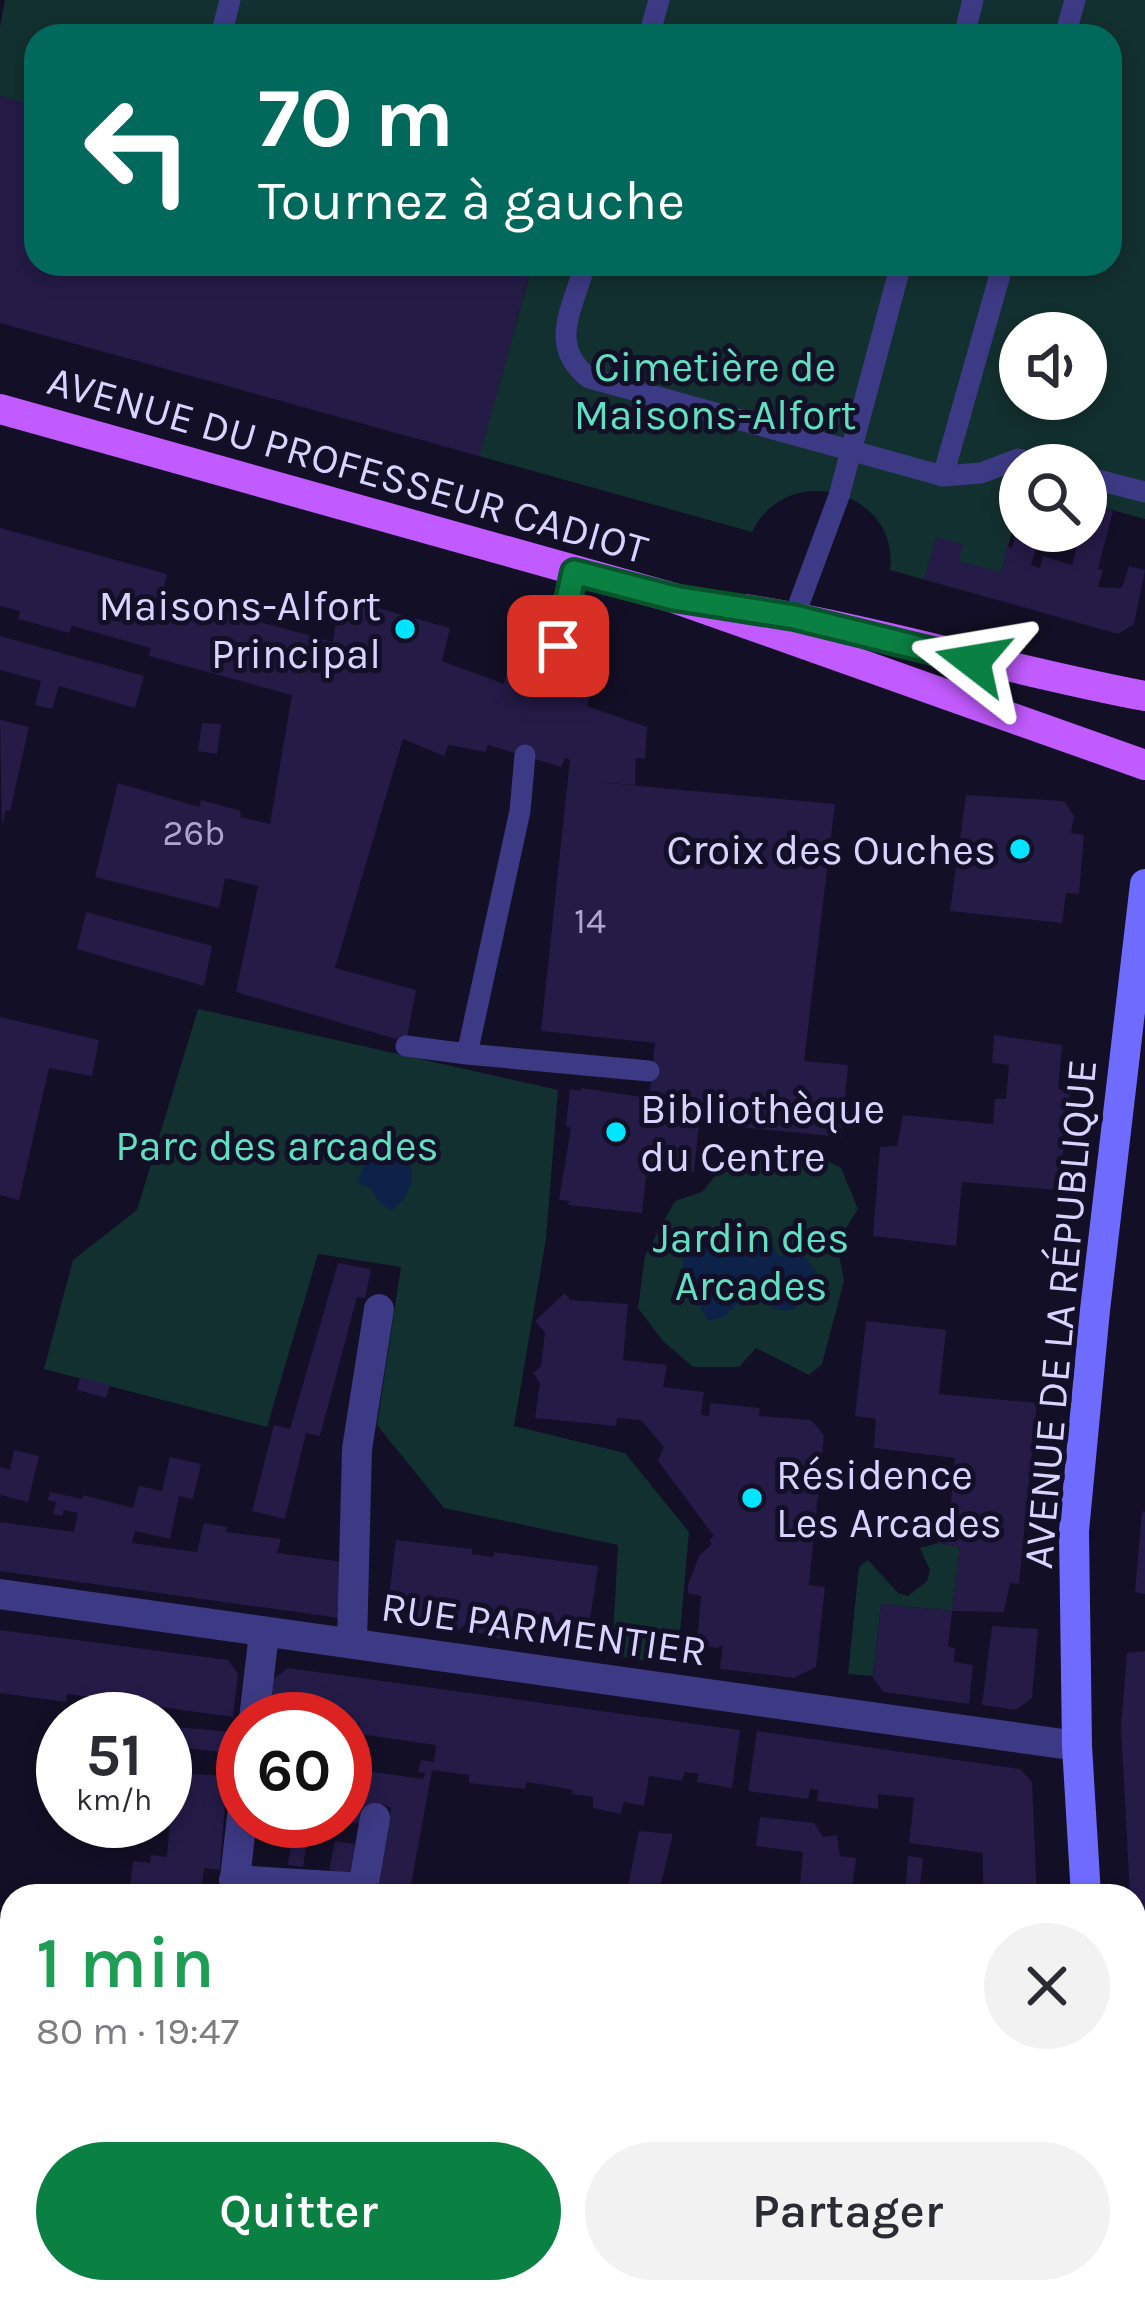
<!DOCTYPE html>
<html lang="fr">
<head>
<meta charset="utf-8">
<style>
	body { margin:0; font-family:Karla,sans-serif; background:#f2f2f3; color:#2b2b33; height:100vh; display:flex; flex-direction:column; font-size:45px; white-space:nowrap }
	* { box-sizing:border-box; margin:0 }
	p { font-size:39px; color:#7c7c81 }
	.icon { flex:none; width:66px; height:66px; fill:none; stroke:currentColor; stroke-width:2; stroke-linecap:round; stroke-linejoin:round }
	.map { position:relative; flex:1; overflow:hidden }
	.side { position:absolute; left:0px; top:1884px; width:1146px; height:420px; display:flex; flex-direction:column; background:#fff; border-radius:36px 36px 0 0; box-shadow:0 6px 18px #0003 }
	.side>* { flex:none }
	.top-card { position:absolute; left:24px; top:24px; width:1098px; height:252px; border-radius:36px; box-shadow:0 6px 18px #0003; background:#00695c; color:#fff; overflow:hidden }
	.buttons { position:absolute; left:999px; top:312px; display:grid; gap:24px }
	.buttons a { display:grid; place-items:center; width:108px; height:108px; border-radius:50%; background:#fff; box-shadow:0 6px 18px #0003; font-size:60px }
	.speed { position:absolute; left:36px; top:1692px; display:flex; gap:24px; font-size:60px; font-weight:700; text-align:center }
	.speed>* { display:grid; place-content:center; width:156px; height:156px; border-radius:50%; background:#fff; box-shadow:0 6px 18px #0003; line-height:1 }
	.speed small { font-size:30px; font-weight:400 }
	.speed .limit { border:18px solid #d22; background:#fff; color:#111 }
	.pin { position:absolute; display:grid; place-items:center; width:102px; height:102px; color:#fff; margin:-51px; border-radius:24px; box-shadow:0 6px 18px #0006 }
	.me { position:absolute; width:132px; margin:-66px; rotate:284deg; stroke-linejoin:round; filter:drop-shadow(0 0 9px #0008) }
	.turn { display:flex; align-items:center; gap:42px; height:252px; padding:0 36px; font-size:54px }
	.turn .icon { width:156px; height:156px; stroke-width:2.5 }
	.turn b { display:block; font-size:84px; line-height:102px }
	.round { display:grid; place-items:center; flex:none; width:126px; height:126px; border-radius:63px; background:#f2f2f3 }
	.headline { display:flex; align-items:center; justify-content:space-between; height:204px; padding:0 36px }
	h1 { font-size:72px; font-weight:600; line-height:90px; color:#1e9e55 }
	.action { display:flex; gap:24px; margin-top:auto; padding:24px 36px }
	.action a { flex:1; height:138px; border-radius:72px; background:#0b8043; color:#fff; font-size:48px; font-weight:600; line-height:138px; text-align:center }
	.action a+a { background:#f2f2f3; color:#2b2b33 }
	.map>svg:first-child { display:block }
	.green { fill:#12302f; fill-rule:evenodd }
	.water { fill:#0c2248 }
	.building { fill:#241b47 }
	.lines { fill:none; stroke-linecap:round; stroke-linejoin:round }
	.service { stroke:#3d3a85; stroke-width:21 }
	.minor { stroke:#3d3a85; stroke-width:30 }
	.tertiary { stroke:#3d3a85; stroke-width:30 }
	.secondary { stroke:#6f6bff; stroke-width:30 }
	.primary { stroke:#c25bff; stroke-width:30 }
	.route-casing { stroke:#07532c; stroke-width:30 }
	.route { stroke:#0b8043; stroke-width:21 }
	.poi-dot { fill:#00e5ff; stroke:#130f26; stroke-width:4.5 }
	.labels { text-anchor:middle; stroke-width:10; stroke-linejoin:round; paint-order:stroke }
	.number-label { font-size:36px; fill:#aca6d1 }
	.park-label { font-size:42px; fill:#5fe0c0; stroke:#130f26 }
	.street-label { font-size:42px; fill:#d9d4ff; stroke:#130f26 }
	.poi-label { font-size:42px; fill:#d9d4ff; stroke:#130f26; text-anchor:end }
</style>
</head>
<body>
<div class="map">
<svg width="1145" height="2304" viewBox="0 0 1145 2304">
	<rect width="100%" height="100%" fill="#130f26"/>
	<path class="green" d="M5,0H1145V519L1097,506L1086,520V465H1020V501L994,599L890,570C900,491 787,459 752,532L479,456L530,273L525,264H1110V36H36V107L0,96V26ZM1020,333H1086V399H1020Z
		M198,1009L558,1090L546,1239L514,1426L625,1453L689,1532L677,1666L612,1655L618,1545L444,1508L377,1425L401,1267L318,1254L267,1427L44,1369L73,1260L137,1210Z
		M816,1155L841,1168L858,1209L837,1243L844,1281L822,1364L809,1375L756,1348L739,1367H693L663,1341L638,1308L645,1256L675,1201L702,1192L719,1171L737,1159L796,1161Z
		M938,1543L960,1547L952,1611L881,1604L873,1676L848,1674L859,1567L868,1560L898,1593L908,1596L927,1581L930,1570L920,1548Z"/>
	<path class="water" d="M390,1143C421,1156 417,1195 390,1211L379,1202L371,1188L357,1183L372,1146Z
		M765,1233L779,1256L804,1255L818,1275L812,1291L793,1310H777L751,1290L724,1317L708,1320C692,1294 675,1270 687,1240C701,1238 712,1246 727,1245C741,1244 750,1234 765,1233Z"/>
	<path class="building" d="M0,96L36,106V264H525L530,272L479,456L0,323Z
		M1086,484L1101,489L1096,506L1113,511L1098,569L1103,570L1098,587L1122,588L1129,566L1145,570L1134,624L1118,634L924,579L936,537L963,544L958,561L1001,572L1007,546L1012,548L1017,531H1041L1031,565L1040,568L1043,556L1072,565L1081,531H1086Z
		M0,528L167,574L162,595L333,642L339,597L450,628L442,661L504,684L507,671L590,695L587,706L647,727L645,759L636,758L635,785L596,782L835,804L804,1061L848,1065L841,1137L699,1123L694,1172L647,1169L642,1213L568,1205L569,1201L559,1200L571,1128L566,1126L570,1089L581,1091V1088L649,1098L655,1043L541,1031L568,778L570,760L565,758L561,767L488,745L485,752L449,745L444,756L403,739L335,968L416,990L406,1042L236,992L258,886L225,878L219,908L95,877L118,783L199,807L201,800L241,811L240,817L270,824L292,695L149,656L151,648L72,626L69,633L18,619L20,611L0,606Z
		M0,636L144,676L135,708L59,686L52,709L35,705L41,681L0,670Z
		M0,720L29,727L10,811L6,810L2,826Z
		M202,723L221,724L217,754L198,751Z
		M966,795L1064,801L1074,816L1071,833L1084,835L1079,894L1066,893L1062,923L950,911Z
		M86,912L212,946L204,986L77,949Z
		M0,1017L99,1040L92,1076L49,1068L19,1200L0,1195Z
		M994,1035L1062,1045L1058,1089L1070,1091L1059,1190L962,1182L956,1246L873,1236L880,1147L897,1146L903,1115L993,1124L995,1099H1006L1009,1065L992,1063Z
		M338,1263L371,1269L365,1298L357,1297L320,1436L306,1433L285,1519L252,1511L274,1425L290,1429Z
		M565,1293L570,1300L628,1304L623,1360L667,1365L663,1387L704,1392L701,1415L709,1416L710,1403L760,1408L759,1416L811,1420L824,1435L809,1585L825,1587L816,1667L794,1678L720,1669L723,1645L717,1648L697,1645L701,1596L688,1593V1585L699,1556L712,1544L709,1540L714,1536L658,1461L664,1447L641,1420L617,1418L616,1426L535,1418L540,1383L533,1373L541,1366L545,1332L535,1321Z
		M866,1321L946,1330L939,1394L1037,1403L1019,1584L1010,1583L1004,1612L952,1611L960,1547L938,1543L941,1511L950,1513L955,1458L874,1448L876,1419L855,1416Z
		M80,1377L110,1385L106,1398L77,1390Z
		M14,1450L39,1456L28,1502L0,1495V1467L10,1470Z
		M170,1457L201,1464L193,1499L179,1496L170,1539L135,1531L132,1543L197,1552L204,1523L227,1527L226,1532L281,1539L277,1553L344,1562L340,1618L0,1571V1522L74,1532L78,1513L64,1510L62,1516L53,1514L56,1502L48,1500L50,1492L82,1499L83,1495L133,1508L139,1486L162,1491Z
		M1142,1511L1145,1512V1594L1135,1592Z
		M396,1540L472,1549V1554L493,1557L494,1552L598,1566L586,1647L535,1641V1636L529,1635L527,1639L493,1638L494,1635L478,1633L468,1622L455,1633L452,1629L386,1620Z
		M881,1604L952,1611L948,1647L955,1648L954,1662L973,1665L969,1704L884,1692L873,1678Z
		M992,1626L1038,1629L1032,1698L1016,1710L982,1705Z
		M0,1630L228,1660L238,1674L233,1717L67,1694L66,1702L0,1693Z
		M1145,1651V2108H1141L1134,1896H1130L1121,1726L1127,1653Z
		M288,1668L740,1730L732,1788L697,1782L698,1774L685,1772L682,1781L649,1776L644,1806L624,1802L621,1814L593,1808V1797L572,1794L573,1790L527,1782L525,1789L469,1783V1775L432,1770L409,1896H376L391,1808L383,1804L375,1810L361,1808L359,1823L345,1822V1768L423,1779L425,1773L418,1772L421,1760L434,1762L436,1745L360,1734L359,1720L351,1738L345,1737V1719H268L272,1680Z
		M64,1708L115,1714V1719H62Z
		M165,1726L232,1732L231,1753L165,1746Z
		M757,1731L1020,1769L1032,1782L1037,1896H983V1853L909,1843L914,1798L878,1794V1809L817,1801L818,1790L810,1789L808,1799L748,1791Z
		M174,1773L227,1776L220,1870L204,1868L201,1896H129L133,1861L150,1863L151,1855L167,1857Z
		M760,1817L814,1823L823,1837L837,1835L840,1856L856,1858L851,1896H799L803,1852L756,1846Z
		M289,1821H310L303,1867L288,1865L292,1837L287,1831Z
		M639,1831L673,1834L658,1896H626Z
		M335,1841L355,1844L350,1874L329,1870Z
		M908,1856L923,1858L919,1896H905Z
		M0,1947L12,1949V2007L0,2005Z
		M9,2045H12V2192L0,2191V2104Z
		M12,2204L8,2274L0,2275V2205Z
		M763,2292H802L803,2304H764Z"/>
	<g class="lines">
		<path class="service" d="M221,36L230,0
			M649,36L659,0
			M964,36L973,0
			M1065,36L1075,0
			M585,264C573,309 547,345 589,378L943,476L1003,264
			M943,476L981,473L1018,459L1041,465
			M1086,477L1145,492
			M794,617L839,496L901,264
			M550,684L575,572
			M525,755L520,811L467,1054L649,1071
			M406,1046L467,1054"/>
		<path class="minor" d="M0,1594L1077,1746
			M352,1643L357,1449L379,1309
			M254,1719L264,1633
			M234,1880L363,1888L362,1896
			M363,1888L375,1818
			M233,1896L243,1808
			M448,2304V2292"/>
		<path class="tertiary" d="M1134,2214L1145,2208
			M32,2304L187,2292"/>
		<path class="secondary" d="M1086,1896L1077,1746L1074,1531L1095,1310L1145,884
			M1103,2292V2304"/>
		<path class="primary" d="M0,409L674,598L1145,765
			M745,609C879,630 1011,671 1145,696"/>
	</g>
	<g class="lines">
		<defs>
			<path id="route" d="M558,646L574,572L674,598L794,617L973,661"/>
		</defs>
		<use href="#route" class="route-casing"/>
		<use href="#route" class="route"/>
	</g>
	<g class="poi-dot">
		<circle cx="405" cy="629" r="12"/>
		<circle cx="1020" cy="849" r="12"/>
		<circle cx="616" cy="1132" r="12"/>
		<circle cx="752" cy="1498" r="12"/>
	</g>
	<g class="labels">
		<g class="number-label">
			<text x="194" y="845">26b</text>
			<text x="590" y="933">14</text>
		</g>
		<g class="park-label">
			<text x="715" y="381">Cimetière de<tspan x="715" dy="48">Maisons-Alfort</tspan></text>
			<text x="277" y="1160">Parc des arcades</text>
			<text x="751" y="1252">Jardin des<tspan x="751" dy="48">Arcades</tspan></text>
		</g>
		<g class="street-label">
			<text transform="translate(348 464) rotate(16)" y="15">AVENUE DU PROFESSEUR CADIOT</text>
			<text transform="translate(1059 1314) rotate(-85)" y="15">AVENUE DE LA RÉPUBLIQUE</text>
			<text transform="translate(544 1628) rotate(8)" y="15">RUE PARMENTIER</text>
		</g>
		<g class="poi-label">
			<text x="381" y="620">Maisons-Alfort<tspan x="381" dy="48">Principal</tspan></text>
			<text x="996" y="864">Croix des Ouches</text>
			<text x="640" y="1123" text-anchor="start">Bibliothèque<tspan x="640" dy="48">du Centre</tspan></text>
			<text x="776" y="1489" text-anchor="start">Résidence<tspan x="776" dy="48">Les Arcades</tspan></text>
		</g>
	</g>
</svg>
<div class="buttons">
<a><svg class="icon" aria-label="sound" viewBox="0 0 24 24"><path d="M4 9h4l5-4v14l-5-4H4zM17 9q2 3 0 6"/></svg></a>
<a><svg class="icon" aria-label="search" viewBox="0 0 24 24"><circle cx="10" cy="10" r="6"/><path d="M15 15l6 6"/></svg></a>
</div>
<div class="speed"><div>51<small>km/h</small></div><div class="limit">60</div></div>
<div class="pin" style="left:558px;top:646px;background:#d93025"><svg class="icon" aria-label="arrive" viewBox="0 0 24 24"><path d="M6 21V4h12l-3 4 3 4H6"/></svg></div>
<svg class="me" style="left:973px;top:661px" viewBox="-20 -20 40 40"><path d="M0-17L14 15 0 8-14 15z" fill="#0b8043" stroke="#fff" stroke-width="4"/></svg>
<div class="top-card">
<div class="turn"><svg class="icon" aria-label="left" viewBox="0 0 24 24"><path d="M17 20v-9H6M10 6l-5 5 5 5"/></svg><div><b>70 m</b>Tournez à gauche</div></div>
</div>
<section class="side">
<div class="headline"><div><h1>1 min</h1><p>80 m · 19:47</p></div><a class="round"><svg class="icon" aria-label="close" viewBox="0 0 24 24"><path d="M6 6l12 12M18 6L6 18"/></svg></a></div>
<div class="action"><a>Quitter</a><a>Partager</a></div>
</section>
</div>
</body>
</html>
